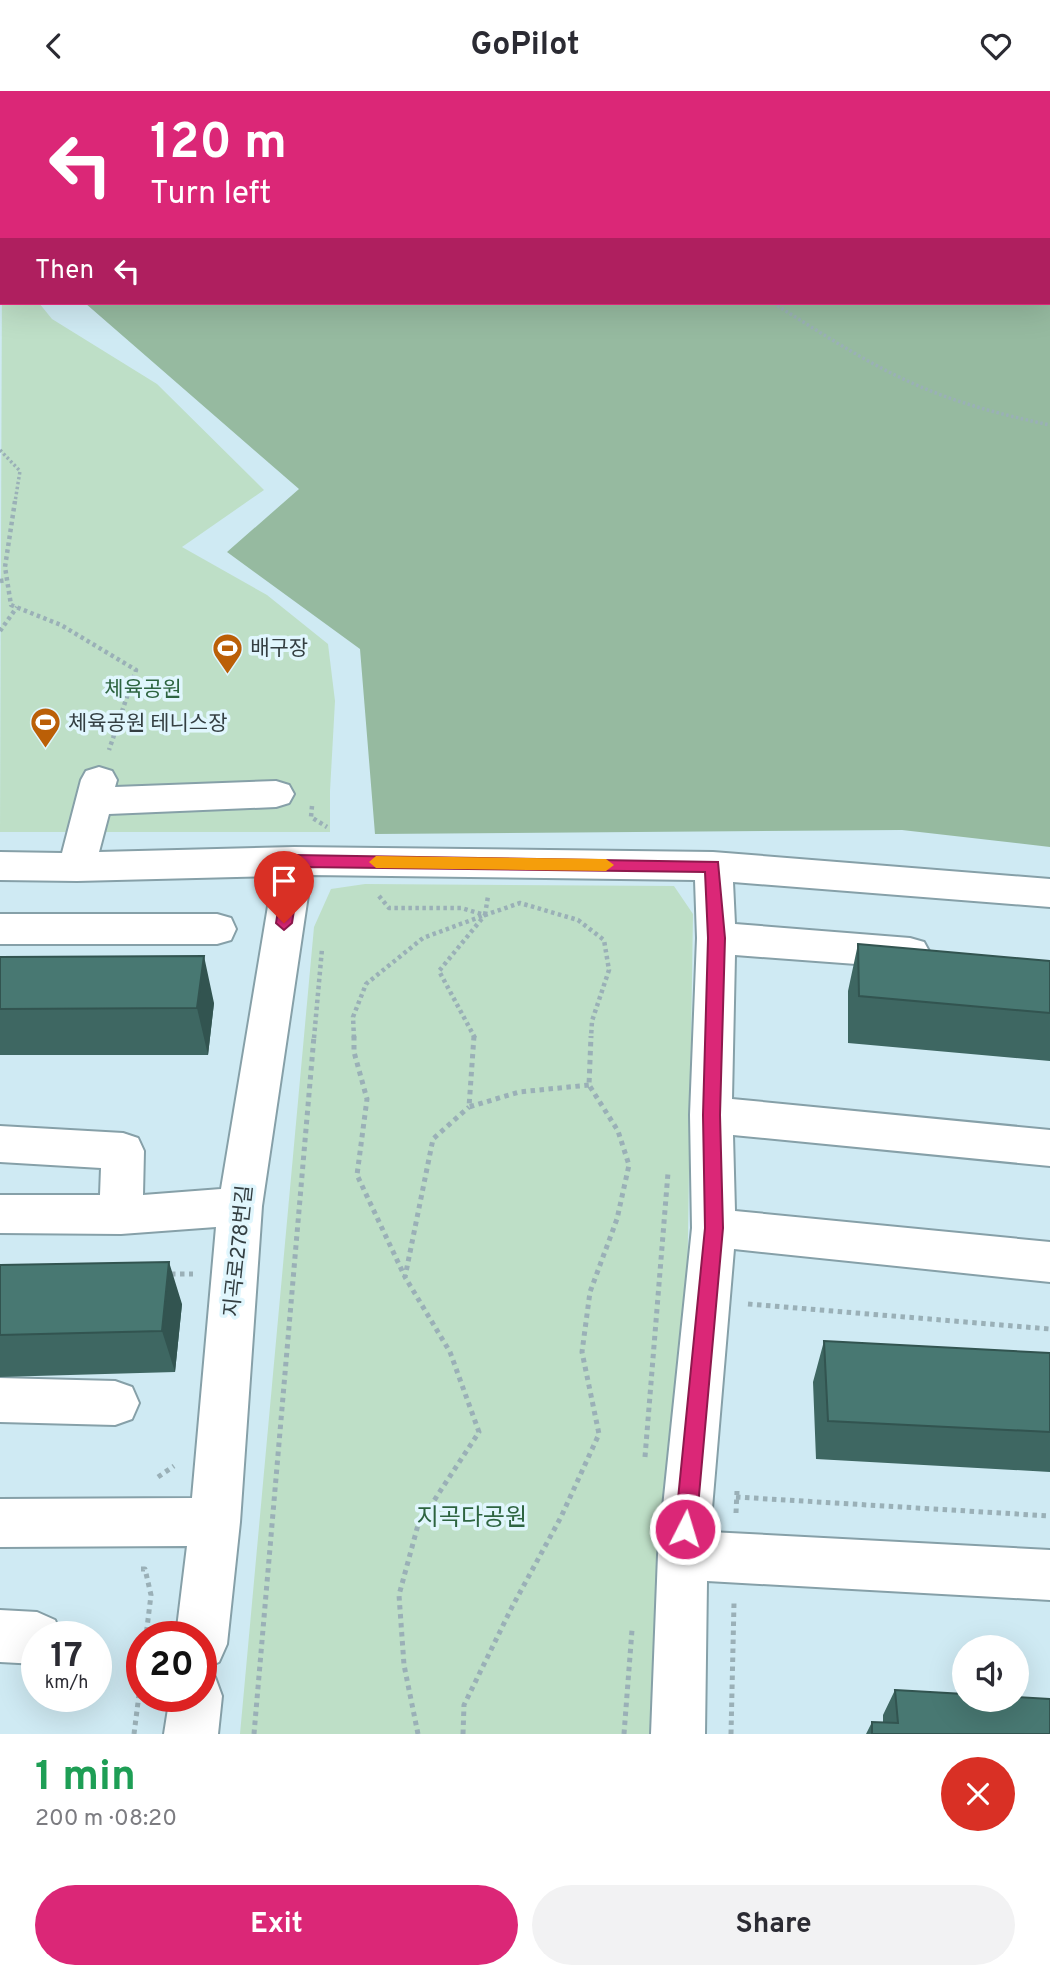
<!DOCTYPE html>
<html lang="en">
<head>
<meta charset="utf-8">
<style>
	body { margin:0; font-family:Overpass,"Noto Sans KR",sans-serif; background:#f2f2f3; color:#2b2b33; height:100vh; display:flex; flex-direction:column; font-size:26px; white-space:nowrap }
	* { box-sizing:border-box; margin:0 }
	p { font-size:23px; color:#7c7c81 }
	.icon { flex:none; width:38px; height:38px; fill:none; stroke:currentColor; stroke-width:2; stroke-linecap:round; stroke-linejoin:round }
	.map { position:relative; height:1643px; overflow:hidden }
	.side { display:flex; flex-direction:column; background:#fff; flex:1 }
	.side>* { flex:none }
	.top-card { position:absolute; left:0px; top:0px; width:1050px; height:214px; box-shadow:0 7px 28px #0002; background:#db2777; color:#fff; overflow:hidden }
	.tools { position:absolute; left:952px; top:1544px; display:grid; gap:14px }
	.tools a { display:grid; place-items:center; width:77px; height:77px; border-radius:50%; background:#fff; box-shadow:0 7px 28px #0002; font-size:35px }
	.speed { position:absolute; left:21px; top:1530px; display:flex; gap:14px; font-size:35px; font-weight:700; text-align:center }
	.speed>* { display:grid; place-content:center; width:91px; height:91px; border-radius:50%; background:#fff; box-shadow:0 7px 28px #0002; line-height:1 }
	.speed small { font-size:18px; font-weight:400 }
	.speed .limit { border:10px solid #d22; background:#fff; color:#111 }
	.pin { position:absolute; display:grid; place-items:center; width:60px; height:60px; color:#fff; margin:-72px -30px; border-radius:50% 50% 50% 0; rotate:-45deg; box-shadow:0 0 7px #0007 }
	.pin .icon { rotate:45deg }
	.me { position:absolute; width:77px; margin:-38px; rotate:5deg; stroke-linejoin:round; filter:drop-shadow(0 0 5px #0008) }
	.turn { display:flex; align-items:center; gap:24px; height:147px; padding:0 35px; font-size:32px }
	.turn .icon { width:91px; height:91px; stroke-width:2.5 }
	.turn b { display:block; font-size:49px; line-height:60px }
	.then { display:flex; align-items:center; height:66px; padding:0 35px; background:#0003; gap:14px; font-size:26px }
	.round { display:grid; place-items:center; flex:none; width:74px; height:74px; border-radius:37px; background:#f2f2f3 }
	.head { display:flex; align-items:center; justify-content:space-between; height:119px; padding:0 35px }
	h1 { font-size:42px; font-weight:700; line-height:52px; color:#1e9e55 }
	.button { display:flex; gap:14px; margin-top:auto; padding:14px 35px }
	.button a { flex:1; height:80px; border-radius:42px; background:#db2777; color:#fff; font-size:28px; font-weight:700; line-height:80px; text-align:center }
	.button a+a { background:#f2f2f3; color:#2b2b33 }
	header { display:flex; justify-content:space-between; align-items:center; height:91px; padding:0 35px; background:#fff; font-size:32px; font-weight:700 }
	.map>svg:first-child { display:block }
	.green { fill:#bedfc7 }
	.forest { fill:#96baa0 }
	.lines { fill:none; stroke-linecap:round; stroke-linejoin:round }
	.minor-casing { stroke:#86a0a8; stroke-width:4 }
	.path-far2 { stroke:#9ab0b7; stroke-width:3.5; stroke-dasharray:2.5 2.5; stroke-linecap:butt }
	.path-far1 { stroke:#9ab0b7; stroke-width:4.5; stroke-dasharray:3.5 3.5; stroke-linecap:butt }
	.path { stroke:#9ab0b7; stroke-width:5; stroke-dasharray:4.5 4.5; stroke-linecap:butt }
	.minor { fill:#fff; fill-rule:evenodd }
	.wall { fill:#3e6762 }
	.shaded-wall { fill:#325450 }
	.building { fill:#487872; stroke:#325450; stroke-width:2 }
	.route { fill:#db2777; stroke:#8e194d; stroke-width:2 }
	.slow { fill:#f59e0b }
	.labels { text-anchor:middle; stroke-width:7; stroke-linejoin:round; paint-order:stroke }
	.poi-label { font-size:21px; fill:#343f42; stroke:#e0f6fd; text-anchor:start }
	.park-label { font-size:21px; fill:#2d6440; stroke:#e0f6fd }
	.street-label { font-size:21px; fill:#343f42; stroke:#e0f6fd }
	.near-park-label { font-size:24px; fill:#2d6440; stroke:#e0f6fd }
</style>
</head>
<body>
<header><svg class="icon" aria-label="back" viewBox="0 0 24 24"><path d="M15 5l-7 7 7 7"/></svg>GoPilot<svg class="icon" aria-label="heart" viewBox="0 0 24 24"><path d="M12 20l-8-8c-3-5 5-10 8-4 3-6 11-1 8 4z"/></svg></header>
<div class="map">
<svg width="1050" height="1643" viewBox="0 0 1050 1643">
	<rect width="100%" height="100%" fill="#cfeaf3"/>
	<path class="green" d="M2,181V212H39L52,228L157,293L264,399L182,456L267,504L328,553L335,610L330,700V741H0Z
		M365,793L674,795L693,823L683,1464L666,1643H240L314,836L331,798Z"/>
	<path class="forest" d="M52,0H1050V756L902,739L375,743L360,558L227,461L299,398L85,212H1048V2Z"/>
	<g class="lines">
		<defs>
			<path id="minor" d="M0,15H2V30H0Z
				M0,121H2V137H0Z
				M0,159H2L0,176Z
				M99,676L112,680L117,689L115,696L276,690L289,694L294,703L289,712L276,716L109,723L99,761L294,756L713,761L1050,788V816L733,791L735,833L910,847L924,851L930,862L924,873L910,877L735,864L732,1008L1050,1039V1075L733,1044L735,1120L1050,1151V1191L734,1158L710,1441L1050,1459V1509L707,1490L705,1643H651L658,1464L692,1137L690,1024L697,847L695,789L311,784L262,1115L240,1431L227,1553L219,1571L201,1579V1545H176L187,1455L0,1456V1408L192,1407L216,1136L121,1143L0,1142V1104H100L101,1077L0,1071V1035L123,1042L138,1047L144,1060L143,1104L221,1098L273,785L77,790L0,789V761L62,762L81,689L86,680Z
				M0,823H217L231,827L236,838L231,849L217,853H0Z
				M0,1287L115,1290L132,1296L139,1312L132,1328L115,1334L0,1331Z
				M0,1519L37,1521L55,1529L62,1545H37V1573L0,1571Z
				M201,1581L215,1586L222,1605L218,1643H164L170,1605H201Z"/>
		</defs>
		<use href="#minor" class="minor-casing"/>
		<path class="path-far2" d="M668,0L670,2
			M773,212C818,240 863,270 912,292C956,312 1003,324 1050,334
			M0,359L20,380L15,411"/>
		<path class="path-far1" d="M15,410L5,476L11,514L61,534L136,579L109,659
			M0,490L7,489
			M0,540L17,516
			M312,715L311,726L327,736
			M379,805L389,817H461L485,824L520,812L578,829L604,849L609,879L592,930L591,947
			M314,947L322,858
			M354,947L353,926L366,893L423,847L485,824L488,805
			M475,947L439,880L485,824"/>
		<path class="path" d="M354,945V961L367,1008L357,1084L405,1186
			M474,945L469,1016L519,1001L589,994
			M171,1183H193
			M748,1213L1050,1238
			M645,1366L668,1082
			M158,1386L174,1375
			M736,1406L1050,1425
			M736,1422L737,1400
			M141,1478H145L151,1504L146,1545
			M134,1643L142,1580
			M254,1643L314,945
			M418,1643L404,1574L399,1504L418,1434L479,1341L450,1261L405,1186L433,1048L469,1016
			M463,1643L464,1614L512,1516L561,1426L599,1343L582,1261L590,1201L617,1128L629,1074L618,1040L589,994L591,945
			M624,1643L632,1539
			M731,1643L734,1512"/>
		<use href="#minor" class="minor"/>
	</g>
	<path class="wall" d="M858,853L1050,870V970L848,952V900Z
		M0,866L214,912L208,964H0Z
		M0,1174L182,1213L175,1281L0,1286Z
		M824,1250L1050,1262V1381L816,1368L813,1291Z
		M895,1599L1050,1643H866L872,1631L883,1632V1624Z"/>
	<path class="shaded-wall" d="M0,64H2V115L0,116Z
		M204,865L214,912L208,964L197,917Z
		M169,1171L182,1213L175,1281L162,1240Z"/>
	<path class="building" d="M858,853L1050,870V922L859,905Z
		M204,865L197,917L0,918V866Z
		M169,1171L162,1240L0,1244V1174Z
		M824,1250L1050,1262V1341L828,1330Z
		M895,1599L964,1603V1608H1017V1606L1050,1608V1643H872V1631L898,1632Z"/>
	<path class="route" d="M294,764L718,771L725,847L720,1024L723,1137L696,1438L693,1446L685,1449L678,1446L675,1438L705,1137L703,1024L708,847L705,781L301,776L292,832L284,839L276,832L286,770Z"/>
	<path class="slow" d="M376,765L606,768L614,774L606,780L376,777L369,771Z"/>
	<defs>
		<symbol id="stadium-pin" viewBox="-11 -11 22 30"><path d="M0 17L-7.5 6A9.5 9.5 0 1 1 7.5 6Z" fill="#bb5f07" stroke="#e0f6fd"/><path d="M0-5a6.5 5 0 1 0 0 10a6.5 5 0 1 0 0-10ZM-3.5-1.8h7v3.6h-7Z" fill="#fff"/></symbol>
	</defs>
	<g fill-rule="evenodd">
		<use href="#stadium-pin" x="210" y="540" width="35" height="47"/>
		<use href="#stadium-pin" x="28" y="614" width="35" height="47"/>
	</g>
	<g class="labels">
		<g class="poi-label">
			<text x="250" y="564">배구장</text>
			<text x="68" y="639">체육공원 테니스장</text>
		</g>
		<g class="park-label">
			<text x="143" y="605">체육공원</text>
		</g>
		<g class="street-label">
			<text transform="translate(238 1160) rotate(-84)" y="7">지곡로278번길</text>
		</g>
		<g class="near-park-label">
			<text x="472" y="1434">지곡다공원</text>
		</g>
	</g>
</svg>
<div class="tools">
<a><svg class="icon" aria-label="sound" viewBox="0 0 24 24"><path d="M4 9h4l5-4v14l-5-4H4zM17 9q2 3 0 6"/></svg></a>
</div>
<div class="speed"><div>17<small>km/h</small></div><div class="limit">20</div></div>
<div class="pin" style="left:284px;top:832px;background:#d93025"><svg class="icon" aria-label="arrive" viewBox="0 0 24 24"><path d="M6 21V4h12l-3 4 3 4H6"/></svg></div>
<svg class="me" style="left:685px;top:1438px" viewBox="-20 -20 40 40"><circle r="17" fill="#db2777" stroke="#fff" stroke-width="3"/><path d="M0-11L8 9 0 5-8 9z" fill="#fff"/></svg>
<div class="top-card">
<div class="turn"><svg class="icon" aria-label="left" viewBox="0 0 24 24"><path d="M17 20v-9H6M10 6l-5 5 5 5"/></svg><div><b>120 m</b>Turn left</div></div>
<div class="then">Then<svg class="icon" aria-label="left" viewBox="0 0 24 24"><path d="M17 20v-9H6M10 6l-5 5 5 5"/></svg></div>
</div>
</div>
<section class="side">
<div class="head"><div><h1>1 min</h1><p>200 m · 08:20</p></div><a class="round" style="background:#d93025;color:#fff"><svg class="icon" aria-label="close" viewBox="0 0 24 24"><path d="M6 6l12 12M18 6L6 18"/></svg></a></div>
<div class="button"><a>Exit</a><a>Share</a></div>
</section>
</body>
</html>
